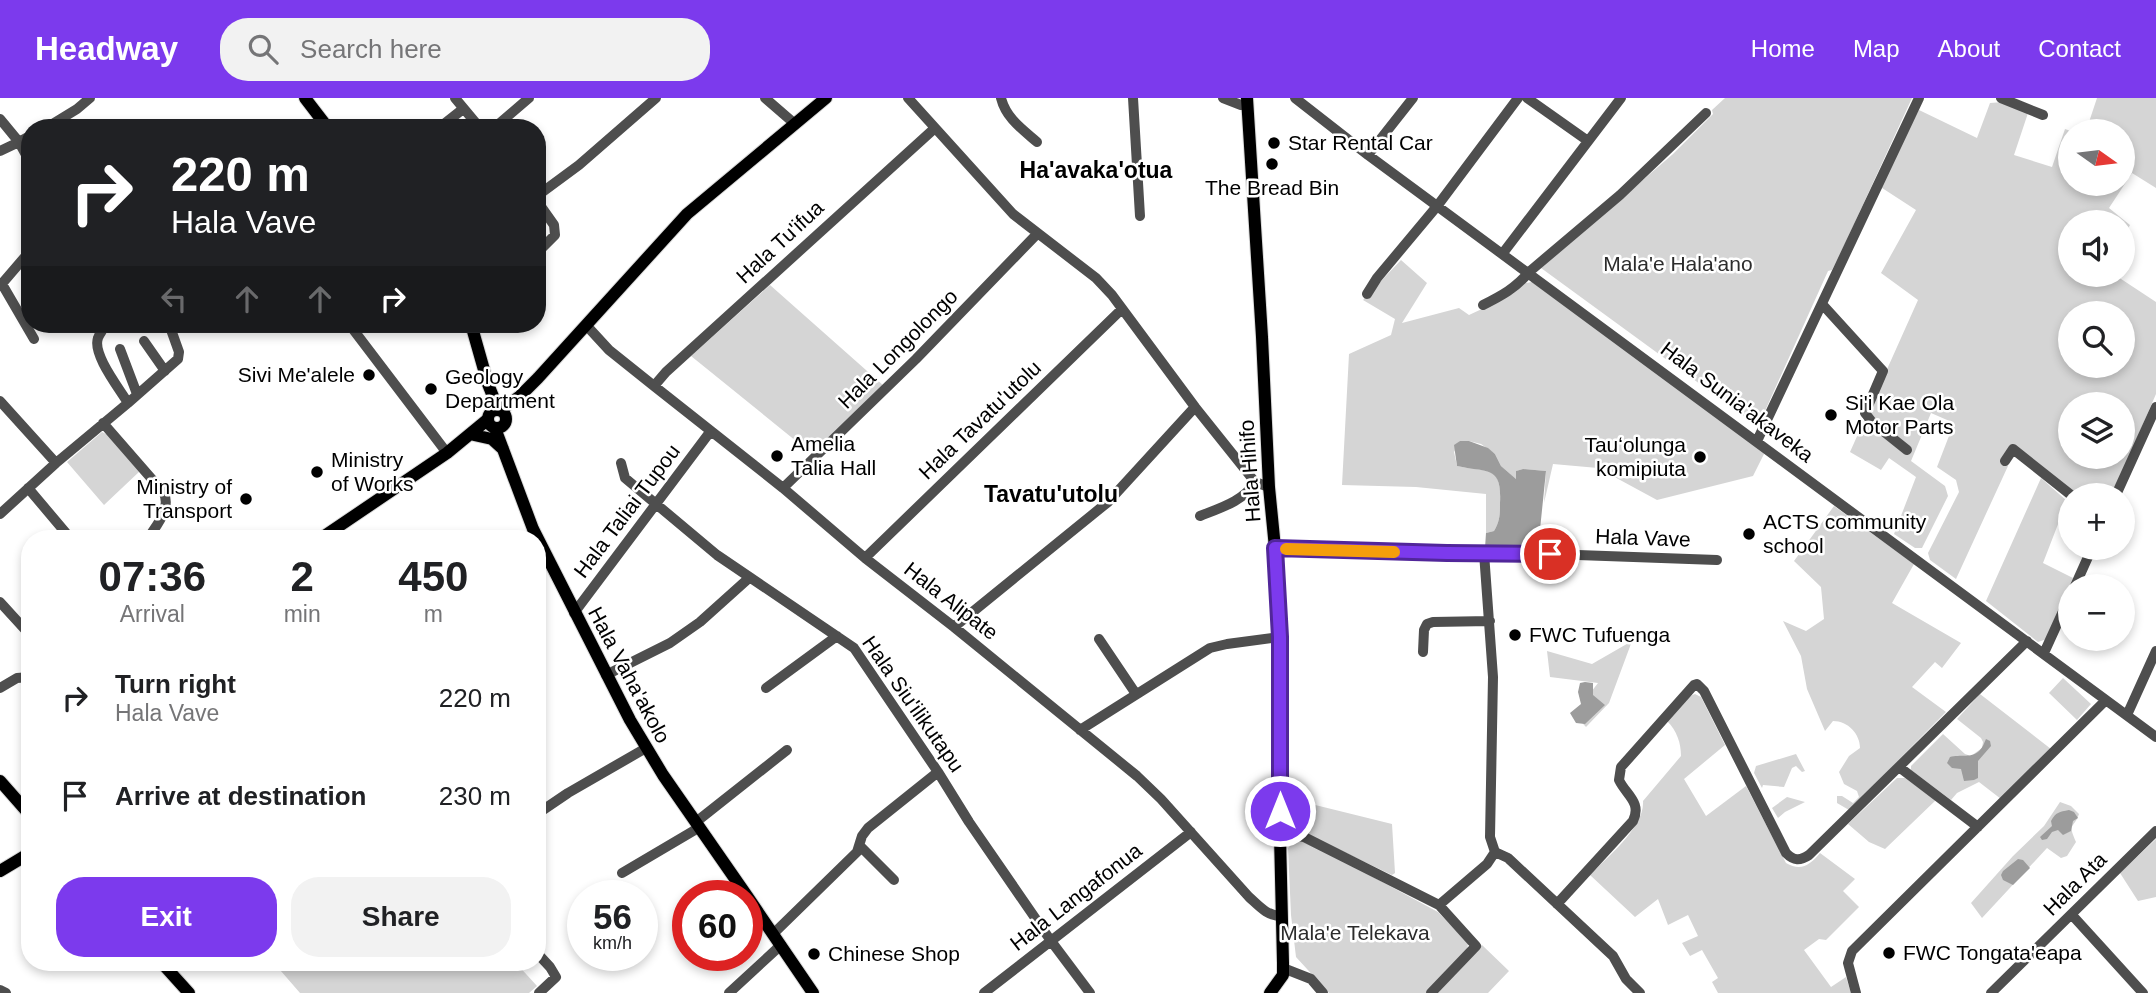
<!DOCTYPE html>
<html lang="en">
<head>
<meta charset="utf-8">
<style>
	body { margin:0; font-family:Arial,sans-serif; background:#f2f2f2; color:#202124; height:100vh; display:flex; flex-direction:column; font-size:26px; white-space:nowrap }
	* { box-sizing:border-box; margin:0 }
	p { font-size:23px; color:#757577 }
	.icon { flex:none; width:38px; height:38px; fill:none; stroke:currentColor; stroke-width:2; stroke-linecap:round; stroke-linejoin:round }
	.map { position:relative; flex:1; overflow:hidden }
	.drawer { position:absolute; left:21px; top:432px; width:525px; height:441px; display:flex; flex-direction:column; background:#fff; border-radius:28px; box-shadow:0 4px 10px #0003 }
	.drawer>* { flex:none }
	.hud { position:absolute; left:21px; top:21px; width:525px; height:214px; border-radius:28px; box-shadow:0 4px 10px #0003; background:#202124; color:#fff; overflow:hidden }
	.needle { width:46px; rotate:104deg }
	.fabs { position:absolute; left:2058px; top:21px; display:grid; gap:14px }
	.fabs a { display:grid; place-items:center; width:77px; height:77px; border-radius:50%; background:#fff; box-shadow:0 4px 10px #0003; font-size:35px }
	.speed { position:absolute; left:567px; top:782px; display:flex; gap:14px; font-size:35px; font-weight:700; text-align:center }
	.speed>* { display:grid; place-content:center; width:91px; height:91px; border-radius:50%; background:#fff; box-shadow:0 4px 10px #0003; line-height:1 }
	.speed small { font-size:18px; font-weight:400 }
	.speed .limit { border:10px solid #d22; background:#fff; color:#111 }
	.pin { position:absolute; display:grid; place-items:center; width:60px; height:60px; color:#fff; margin:-30px; border:4px solid #fff; border-radius:50%; box-shadow:0 2px 7px #0007 }
	.me { position:absolute; width:77px; margin:-38px; rotate:0deg; stroke-linejoin:round; filter:drop-shadow(0 0 5px #0008) }
	.turn { display:flex; align-items:center; gap:24px; height:147px; padding:0 35px; font-size:32px }
	.turn .icon { width:91px; height:91px; stroke-width:2.5 }
	.turn b { display:block; font-size:49px; line-height:60px }
	.lanes { display:flex; align-items:center; height:66px; padding:0 35px; background:#0003; justify-content:center; gap:35px; direction:ltr }
	.lanes .off { opacity:.35 }
	.eta { display:flex; justify-content:space-evenly; align-items:center; height:119px; text-align:center }
	.eta b { font-size:42px; font-weight:700; line-height:49px }
	.button { display:flex; gap:14px; margin-top:auto; padding:14px 35px }
	.button a { flex:1; height:80px; border-radius:28px; background:#7c3aed; color:#fff; font-size:28px; font-weight:700; line-height:80px; text-align:center }
	.button a+a { background:#f2f2f2; color:#202124 }
	ul { padding:0; list-style:none }
	li { display:flex; align-items:center; gap:21px; height:98px; padding:0 35px }
	li div { flex:1 }
	li b { display:block; font-size:26px }
	li em { font-style:normal }
	header { display:flex; align-items:center; gap:42px; box-sizing:border-box; height:98px; padding:0 35px; background:#7c3aed; color:#fff }
	header strong { font-size:33px }
	nav { display:flex; gap:38px; margin-inline-start:auto; font-size:24px }
	.search { width:490px; height:63px; background:#f2f2f2; display:flex; align-items:center; gap:18px; box-sizing:border-box; padding:0 24px; border-radius:28px; color:#757577; font-size:26px }
	.map>svg:first-child { display:block }
	.green { fill:#d5d5d5; fill-rule:evenodd }
	.water { fill:#9c9c9c }
	.lines { fill:none; stroke-linecap:round; stroke-linejoin:round }
	.major-casing { stroke:#dbdbdb; stroke-width:14 }
	.minor { stroke:#4e4e4e; stroke-width:10 }
	.major { stroke:#000; stroke-width:12 }
	.route-casing { stroke:#51269a; stroke-width:18 }
	.route { stroke:#7c3aed; stroke-width:12 }
	.slow { stroke:#f59e0b; stroke-width:12 }
	.poi-dot { fill:#000; stroke:#fff; stroke-width:2.5 }
	.labels { text-anchor:middle; stroke-width:5; stroke-linejoin:round; paint-order:stroke }
	.poi-label { font-size:21px; fill:#000; stroke:#fff; text-anchor:start }
	.street-label { font-size:21px; fill:#000; stroke:#fff }
	.park-label { font-size:21px; fill:#2c2c2c; stroke:#fff }
	.neighbourhood-label { font-size:23px; font-weight:bold; fill:#000; stroke:#fff }
</style>
</head>
<body>
<header>
<strong>Headway</strong>
<div class="search"><svg class="icon" aria-label="search" viewBox="0 0 24 24"><circle cx="10" cy="10" r="6"/><path d="M15 15l6 6"/></svg>Search here</div>
<nav><a>Home</a><a>Map</a><a>About</a><a>Contact</a></nav>
</header>
<div class="map">
<svg width="2156" height="895" viewBox="0 0 2156 895">
	<rect width="100%" height="100%" fill="#fff"/>
	<path class="green" d="M1725,0H1912L1843,150L1832,172L1828,173L1760,324H1752L1541,170L1673,56L1713,16L1712,12Z
		M2097,0H2156V90L2132,75L2109,110L2130,127L2123,140V124H2070V177H2115L2156,204V296L2112,397H2078L2018,350L2001,363L2008,368L1956,481L1930,462L1928,455L1959,394L1956,382L1937,369L1954,325L1931,315L1911,363L1945,388L1948,398L1922,450H1915L1894,436L1916,379L1889,360L1881,372L1850,354L1918,202L1881,175L1916,112L1879,88L1919,12L1977,40L1990,5L2003,4L2028,15L2014,57L2052,69L2065,31L2071,33L2070,86H2123V33H2086ZM2070,215H2123V268H2070ZM2070,306H2123V359H2070Z
		M1401,162L1427,185L1402,225L1459,210L1469,217L1499,203L1526,185L1532,184L1765,354L1753,378L1657,402L1598,370L1553,366L1544,405L1546,373L1523,371L1516,373L1517,382L1501,368L1495,356L1481,346L1469,343H1460L1454,354L1457,368C1488,375 1502,366 1500,405C1500,416 1500,423 1494,433L1486,435V396L1416,389L1342,387L1349,256L1391,237L1395,221L1363,202Z
		M770,187L884,288L812,356L691,258Z
		M102,334L108,337L140,373L104,407L67,364Z
		M2041,380L2067,403L2043,465L2073,480L2047,541L2038,544L1986,503Z
		M1834,408L1914,466L1892,505L1961,545L1942,570L1935,564L1912,589L1946,614L1849,712L1837,705V698H1842L1853,705L1859,699L1857,693L1844,686L1839,674L1849,658L1860,650C1860,636 1848,623 1833,623L1825,633L1807,591L1801,558L1783,523L1806,533L1824,521L1821,489L1794,463Z
		M1632,543L1609,605L1586,629L1574,616L1598,585L1550,579L1547,553L1592,566Z
		M2063,580L2091,606L2077,622L2049,595Z
		M1695,596L1701,599L1725,647L1684,681L1706,718L1746,688L1786,765C1801,774 1810,767 1820,755L1855,781L1843,793L1859,809L1826,842L1819,841L1804,852L1831,889L1846,879L1851,895H1718L1712,884L1718,880L1702,852L1690,858L1682,845L1698,838L1688,817L1668,827L1658,801L1635,819L1590,777C1607,759 1645,729 1643,703L1681,658C1681,645 1677,633 1667,623L1690,598Z
		M1980,596L2051,651L2001,701L1979,684L1957,695L1951,702L1911,672V668L1943,636L1965,656L1971,658L1982,650L1983,644L1981,640L1957,621Z
		M1796,656L1805,673L1802,674L1796,668L1792,670L1784,689L1763,687L1762,690L1754,675L1756,668Z
		M1897,680H1905L1936,702L1885,751L1869,744L1848,726Z
		M1787,699L1805,704L1785,714L1778,720L1772,710Z
		M1291,701L1392,726L1395,775L1392,777L1294,730L1290,723Z
		M2060,704L2071,708L2079,716C2074,731 2067,724 2076,744L2067,758L2061,760L2047,750L1982,820L1971,805L2013,758L2044,728Z
		M2156,741V799L2138,803L2120,775Z
		M1300,743L1321,751L1438,814L1468,845L1467,854L1426,895H1329L1296,859L1291,817L1288,750L1294,744Z
		M1482,847L1509,873L1488,895H1436Z
		M274,865H516L537,888L529,895H300Z"/>
	<path class="water" d="M1460,343H1469L1488,350L1495,356L1501,368L1516,381V373L1523,371L1546,373L1538,451L1485,450L1486,435L1494,433C1500,423 1500,416 1500,405C1502,367 1488,375 1457,368L1454,347Z
		M1585,584L1593,585V597L1605,607L1585,626L1576,625L1570,615L1581,606L1578,594L1580,585Z
		M1986,641L1990,643L1991,648L1978,663V680L1974,682L1964,683L1961,671L1952,670L1947,665L1950,659C1960,656 1972,661 1980,652C1983,649 1984,645 1986,641Z
		M2069,712L2074,714L2078,720L2073,723L2071,733L2063,737L2058,732L2052,734L2047,741L2042,742L2040,739L2052,728L2051,723C2056,714 2059,714 2069,712Z
		M2018,761L2023,762L2030,770L2013,787L2003,782L2001,777L2003,773Z"/>
	<g class="lines">
		<defs>
			<path id="major" d="M305,0L328,30
				M1247,0L1262,239L1269,389L1275,450L1280,539V738L1283,865V877L1270,895
				M471,226L488,286L498,311
				M488 321a9 9 0 1 1 18 0a9 9 0 1 1-18 0Z
				M501,312L520,298L538,280L687,116L826,0
				M495,330L533,431L630,622L663,677L747,798
				M474,337L492,341L503,351
				M320,441L447,355L487,322
				M0,683L30,717
				M0,773L30,755
				M747,798L813,895
				M161,864L189,895"/>
		</defs>
		<use href="#major" class="major-casing"/>
		<path class="minor" d="M455,0L480,30
			M765,0L795,26
			M908,0L1013,116L1096,180L1112,197L1195,309L1255,384L1269,389
			M1001,0C1006,20 1022,31 1037,44
			M1133,0L1140,118
			M1223,0L1241,7H1248
			M1295,0L1368,57L2156,639
			M1527,0L1588,43
			M2001,0L2043,17
			M0,21L19,44L0,53
			M46,30L77,11L90,0
			M439,30L463,11
			M494,30L529,0
			M30,38L19,44L30,64
			M1368,57L1413,0
			M537,98L579,67L656,0
			M537,103L554,127L555,137L537,155
			M1503,155L1621,0
			M2,186L34,241
			M0,188L30,153
			M1367,196L1377,180L1438,107L1518,0
			M1822,206L1883,273L1865,315L1872,324L1907,352
			M1483,207C1501,198 1516,190 1529,174L1620,97L1706,15
			M349,226L447,355
			M586,227L609,252L654,288L783,390L865,460L954,529L1137,678L1161,701L1249,799C1259,808 1267,818 1281,818
			M144,243L165,273
			M120,251L137,296
			M654,288L666,274L935,30
			M0,303L56,365
			M128,305L178,261L179,254L169,226
			M103,325L164,395C171,412 156,427 148,441
			M1757,343L1919,0
			M2005,363L2013,351L2071,397
			M621,365L625,380L717,457L854,550L938,674L969,724L1051,843L1090,895
			M28,390L71,441
			M783,390L916,261L1037,136
			M2116,397L2156,309
			M0,416L56,365L128,305C119,290 92,256 98,240C100,234 104,232 105,226
			M1200,418C1220,410 1244,403 1255,384
			M1275,450L1447,455L1550,456L1717,462
			M865,460L1122,211
			M2075,488L2092,450
			M0,504L30,537
			M574,515L710,334
			M954,529L1108,404L1195,309
			M1099,541L1136,596
			M1423,554L1424,532L1427,526L1433,524L1490,523
			M2044,555L2070,498
			M606,577L670,545L700,524L749,480
			M0,590L17,580L30,579
			M766,590L837,538
			M2127,617L2156,553
			M1080,632L1210,550L1227,546L1280,539
			M1899,669L1978,729
			M537,716L568,695L646,650
			M696,724L787,652
			M1280,738L1292,737L1304,739L1439,807L1476,848L1431,895
			M860,748L894,782
			M1495,754L1508,760L1613,858L1626,881L1640,895
			M622,775L700,729
			M1557,806L1633,723C1642,704 1626,697 1619,682L1621,669L1694,587L1697,586L1704,593L1786,755C1794,763 1800,763 1809,757L2027,543
			M1439,807L1487,766L1495,754L1490,739L1493,579L1484,455
			M2072,817L2143,895
			M773,836L857,754L862,738L868,730L938,674
			M537,855L550,869L556,879L539,895
			M1283,870L1311,881L1323,895
			M0,892L6,895
			M729,895L781,847
			M984,895L1191,734
			M1856,895L1848,865L1852,853L2106,602
			M1991,895L2156,733"/>
		<use href="#major" class="major"/>
	</g>
	<g class="lines">
		<defs>
			<path id="route" d="M1280,713V539L1275,450L1447,455L1550,456"/>
		</defs>
		<use href="#route" class="route-casing"/>
		<use href="#route" class="route"/>
		<path class="slow" d="M1286,451L1394,454"/>
	</g>
	<g class="poi-dot">
		<circle cx="1274" cy="45" r="7"/>
		<circle cx="1272" cy="66" r="7"/>
		<circle cx="369" cy="277" r="7"/>
		<circle cx="431" cy="291" r="7"/>
		<circle cx="1831" cy="317" r="7"/>
		<circle cx="777" cy="358" r="7"/>
		<circle cx="1700" cy="359" r="7"/>
		<circle cx="317" cy="374" r="7"/>
		<circle cx="246" cy="401" r="7"/>
		<circle cx="1749" cy="436" r="7"/>
		<circle cx="1515" cy="537" r="7"/>
		<circle cx="1889" cy="855" r="7"/>
		<circle cx="814" cy="856" r="7"/>
	</g>
	<g class="labels">
		<g class="poi-label">
			<text x="1288" y="52">Star Rental Car</text>
			<text x="1272" y="97" text-anchor="middle">The Bread Bin</text>
			<text x="355" y="284" text-anchor="end">Sivi Me'alele</text>
			<text x="445" y="286">Geology<tspan x="445" dy="24">Department</tspan></text>
			<text x="1845" y="312">Si'i Kae Ola<tspan x="1845" dy="24">Motor Parts</tspan></text>
			<text x="791" y="353">Amelia<tspan x="791" dy="24">Talia Hall</tspan></text>
			<text x="1686" y="354" text-anchor="end">Tauʻolunga<tspan x="1686" dy="24">komipiuta</tspan></text>
			<text x="331" y="369">Ministry<tspan x="331" dy="24">of Works</tspan></text>
			<text x="232" y="396" text-anchor="end">Ministry of<tspan x="232" dy="24">Transport</tspan></text>
			<text x="1763" y="431">ACTS community<tspan x="1763" dy="24">school</tspan></text>
			<text x="1529" y="544">FWC Tufuenga</text>
			<text x="1903" y="862">FWC Tongata'eapa</text>
			<text x="828" y="863">Chinese Shop</text>
		</g>
		<g class="street-label">
			<text transform="translate(780 144) rotate(-43)" y="7">Hala Tu'ifua</text>
			<text transform="translate(898 251) rotate(-45)" y="7">Hala Longolongo</text>
			<text transform="translate(1737 304) rotate(37)" y="7">Hala Sunia'akaveka</text>
			<text transform="translate(980 322) rotate(-44)" y="7">Hala Tavatu'utolu</text>
			<text transform="translate(1250 373) rotate(-94)" y="7">Hala Hihifo</text>
			<text transform="translate(627 413) rotate(-53)" y="7">Hala Taliai Tupou</text>
			<text transform="translate(1643 440) rotate(2)" y="7">Hala Vave</text>
			<text transform="translate(951 503) rotate(38)" y="7">Hala Alipate</text>
			<text transform="translate(629 577) rotate(62)" y="7">Hala Vaha'akolo</text>
			<text transform="translate(913 606) rotate(55)" y="7">Hala Siu'ilikutapu</text>
			<text transform="translate(2075 786) rotate(-45)" y="7">Hala Ata</text>
			<text transform="translate(1076 799) rotate(-38)" y="7">Hala Langafonua</text>
		</g>
		<g class="park-label">
			<text x="1678" y="173">Mala'e Hala'ano</text>
			<text x="1355" y="842">Mala'e Telekava</text>
		</g>
		<g class="neighbourhood-label">
			<text x="1096" y="80">Ha'avaka'otua</text>
			<text x="1051" y="404">Tavatu'utolu</text>
		</g>
	</g>
</svg>
<div class="fabs">
<a><svg class="needle" viewBox="-14 -14 28 28"><path d="M0-13l5 13h-10z" fill="#e53935"/><path d="M0 13l5-13h-10z" fill="#757577"/></svg></a>
<a><svg class="icon" aria-label="sound" viewBox="0 0 24 24"><path d="M4 9h4l5-4v14l-5-4H4zM17 9q2 3 0 6"/></svg></a>
<a><svg class="icon" aria-label="search" viewBox="0 0 24 24"><circle cx="10" cy="10" r="6"/><path d="M15 15l6 6"/></svg></a>
<a><svg class="icon" aria-label="layers" viewBox="0 0 24 24"><path d="M12 4l9 5-9 5-9-5zM3 14l9 5 9-5"/></svg></a>
<a>+</a>
<a>−</a>
</div>
<div class="speed"><div>56<small>km/h</small></div><div class="limit">60</div></div>
<div class="pin" style="left:1550px;top:456px;background:#d93025"><svg class="icon" aria-label="arrive" viewBox="0 0 24 24"><path d="M6 21V4h12l-3 4 3 4H6"/></svg></div>
<svg class="me" style="left:1280px;top:713px" viewBox="-20 -20 40 40"><circle r="17" fill="#7c3aed" stroke="#fff" stroke-width="3"/><path d="M0-11L8 9 0 5-8 9z" fill="#fff"/></svg>
<div class="hud">
<div class="turn"><svg class="icon" aria-label="right" viewBox="0 0 24 24"><path d="M7 20v-9h11M14 6l5 5-5 5"/></svg><div><b>220 m</b>Hala Vave</div></div>
<div class="lanes"><svg class="icon off" aria-label="left" viewBox="0 0 24 24"><path d="M17 20v-9H6M10 6l-5 5 5 5"/></svg><svg class="icon off" aria-label="ahead" viewBox="0 0 24 24"><path d="M12 20V5M6 11l6-6 6 6"/></svg><svg class="icon off" aria-label="ahead" viewBox="0 0 24 24"><path d="M12 20V5M6 11l6-6 6 6"/></svg><svg class="icon" aria-label="right" viewBox="0 0 24 24"><path d="M7 20v-9h11M14 6l5 5-5 5"/></svg></div>
</div>
<section class="drawer">
<div class="eta">
<div><b>07:36</b><p>Arrival</p></div>
<div><b>2</b><p>min</p></div>
<div><b>450</b><p>m</p></div>
</div>
<ul>
<li><svg class="icon" aria-label="right" viewBox="0 0 24 24"><path d="M7 20v-9h11M14 6l5 5-5 5"/></svg><div><b>Turn right</b><p>Hala Vave</p></div><em>220 m</em></li>
<li><svg class="icon" aria-label="arrive" viewBox="0 0 24 24"><path d="M6 21V4h12l-3 4 3 4H6"/></svg><div><b>Arrive at destination</b></div><em>230 m</em></li>
</ul>
<div class="button"><a>Exit</a><a>Share</a></div>
</section>
</div>
</body>
</html>
